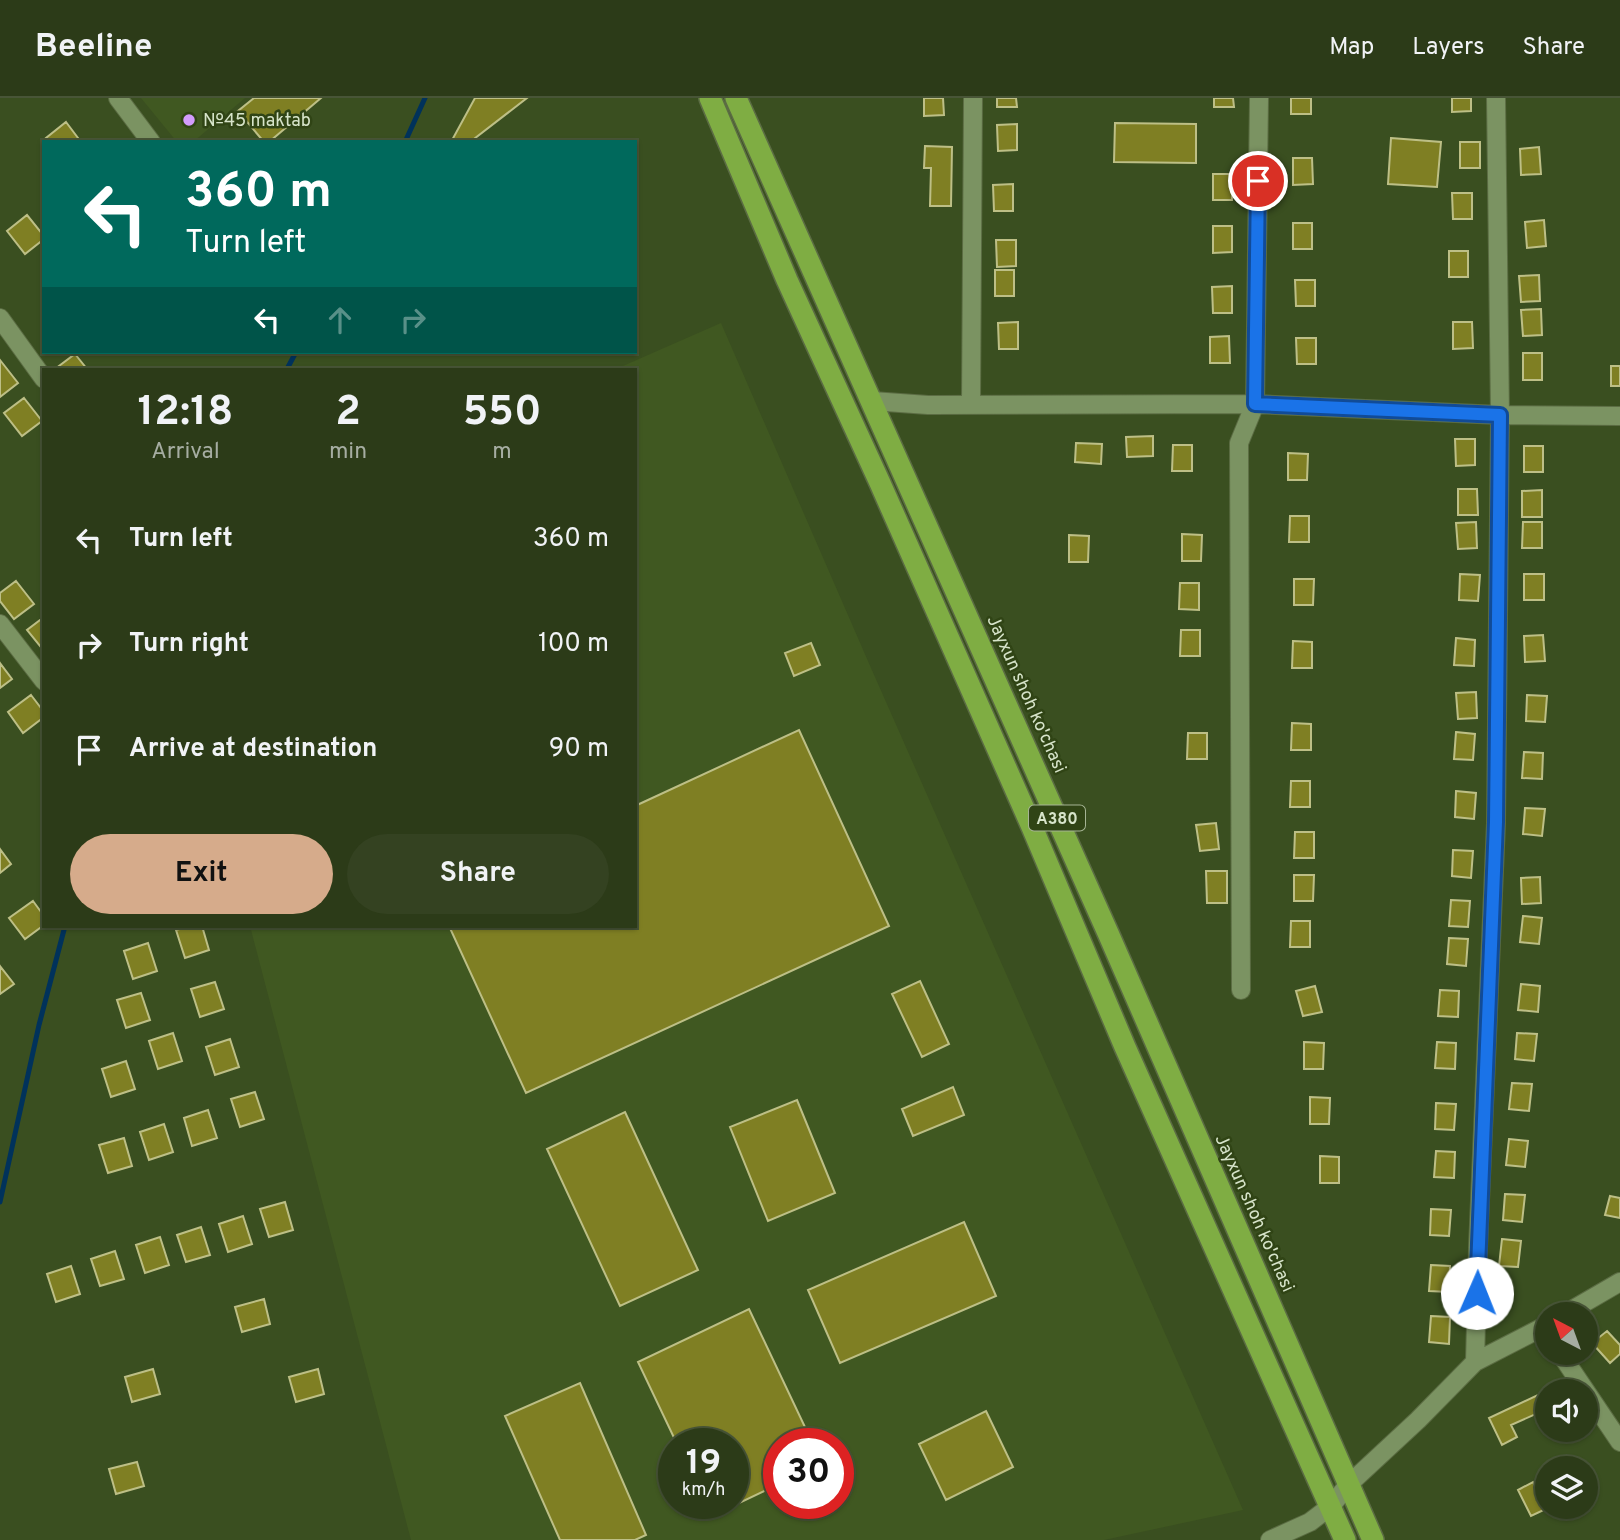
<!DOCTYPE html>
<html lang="en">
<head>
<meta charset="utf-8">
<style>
	body { margin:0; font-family:Overpass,sans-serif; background:#344221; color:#f1f3f6; height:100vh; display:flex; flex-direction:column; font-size:26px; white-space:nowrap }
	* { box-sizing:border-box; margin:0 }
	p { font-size:23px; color:#a6ada2 }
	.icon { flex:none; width:38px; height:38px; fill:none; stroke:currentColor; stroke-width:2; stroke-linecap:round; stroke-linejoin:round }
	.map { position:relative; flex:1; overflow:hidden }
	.sheet { position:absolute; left:42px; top:270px; width:595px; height:560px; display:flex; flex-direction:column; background:#2c3b18; border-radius:0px; box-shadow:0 2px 5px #0004,0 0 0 2px #485537 }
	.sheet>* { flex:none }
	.banner { position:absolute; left:42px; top:42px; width:595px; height:214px; border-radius:0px; box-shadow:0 2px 5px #0004,0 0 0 2px #485537; background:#00695c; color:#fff; overflow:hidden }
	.needle { width:46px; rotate:319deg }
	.controls { position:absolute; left:1535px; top:1204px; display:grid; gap:14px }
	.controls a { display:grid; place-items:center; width:63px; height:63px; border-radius:50%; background:#2c3b18; box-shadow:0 2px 5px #0004,0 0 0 2px #485537; font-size:35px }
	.speed { position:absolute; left:658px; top:1330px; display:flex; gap:14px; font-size:35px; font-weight:700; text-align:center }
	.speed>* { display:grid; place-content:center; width:91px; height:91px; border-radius:50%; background:#2c3b18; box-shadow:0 2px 5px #0004,0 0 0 2px #485537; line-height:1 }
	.speed small { font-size:18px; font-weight:400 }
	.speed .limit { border:10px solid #d22; background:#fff; color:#111 }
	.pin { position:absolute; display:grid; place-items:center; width:60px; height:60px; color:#fff; margin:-30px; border:4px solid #fff; border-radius:50%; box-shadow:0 2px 7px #0007 }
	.me { position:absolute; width:77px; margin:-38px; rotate:1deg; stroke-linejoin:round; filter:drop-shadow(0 0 5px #0008) }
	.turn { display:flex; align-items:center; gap:24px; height:147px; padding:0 28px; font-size:32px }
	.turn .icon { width:91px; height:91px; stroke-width:2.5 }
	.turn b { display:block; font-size:49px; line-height:60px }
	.lanes { display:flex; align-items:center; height:66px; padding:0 28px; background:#0003; justify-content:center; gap:35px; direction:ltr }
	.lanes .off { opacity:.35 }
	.eta { display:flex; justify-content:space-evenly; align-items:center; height:119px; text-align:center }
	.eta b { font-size:42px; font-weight:700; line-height:49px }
	.primary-button { display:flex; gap:14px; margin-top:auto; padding:14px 28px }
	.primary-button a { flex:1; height:80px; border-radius:42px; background:#d6ab8b; color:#111; font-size:28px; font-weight:700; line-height:80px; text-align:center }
	.primary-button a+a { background:#344221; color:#f1f3f6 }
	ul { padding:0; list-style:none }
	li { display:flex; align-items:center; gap:21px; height:105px; padding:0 28px }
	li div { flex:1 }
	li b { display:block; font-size:26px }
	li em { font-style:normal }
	header { display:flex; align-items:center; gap:42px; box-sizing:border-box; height:98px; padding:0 35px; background:#2c3b18; border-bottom:2px solid #485537 }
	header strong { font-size:33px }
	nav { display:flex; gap:38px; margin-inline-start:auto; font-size:24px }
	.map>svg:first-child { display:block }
	.built { fill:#405821; fill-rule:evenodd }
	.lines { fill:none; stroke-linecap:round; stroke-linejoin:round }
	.stream { stroke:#00325b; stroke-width:5 }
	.building { fill:#7f7f23; stroke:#bdbf86; stroke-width:2 }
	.minor-casing { stroke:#5b6c43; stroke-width:20 }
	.highway-casing { stroke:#5b6c43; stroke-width:24 }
	.minor { stroke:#7b9362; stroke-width:18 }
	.highway { stroke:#7fad43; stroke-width:21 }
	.route-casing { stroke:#114b97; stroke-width:18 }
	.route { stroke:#1a73e8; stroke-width:12 }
	.poi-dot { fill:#d39cfd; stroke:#304415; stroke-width:2.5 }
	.labels { text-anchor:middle; stroke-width:5; stroke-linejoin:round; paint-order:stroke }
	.shield { fill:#304415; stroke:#a5b494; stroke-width:2 }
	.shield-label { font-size:16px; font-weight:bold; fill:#d7e4ca }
	.poi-label { font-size:18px; fill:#d7e4ca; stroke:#304415; text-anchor:start }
	.street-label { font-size:18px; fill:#d7e4ca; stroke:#304415 }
</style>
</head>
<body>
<header>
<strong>Beeline</strong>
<nav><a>Map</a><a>Layers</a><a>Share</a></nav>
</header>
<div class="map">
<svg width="1620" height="1442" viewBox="0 0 1620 1442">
	<rect width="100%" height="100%" fill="#3a4f20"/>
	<path class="built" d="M141,0H245L193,44H177Z
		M721,225L871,570L1243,1412L1104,1442H411L250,828H635V271H616ZM674,1346H733V1405H674ZM779,1346H838V1405H779Z"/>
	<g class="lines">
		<path class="stream" d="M405,44L425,0
			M287,271L296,254
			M0,1104L39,927L65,828"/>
	</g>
	<path class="building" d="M254,0H321L269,44H264L238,13Z
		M475,0H527L470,44H451Z
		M924,0H943L944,17L924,18Z
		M997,0H1016L1017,9H997Z
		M1214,0H1233L1234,9H1214Z
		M1291,0H1311V16H1291Z
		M1452,0H1471V13L1452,14Z
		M66,24L81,44H49L46,40Z
		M1115,25L1196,26V65L1114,64Z
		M1017,26V52L998,53L997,27Z
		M1391,40L1441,44L1437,89L1388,86Z
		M1460,44H1480V70H1460Z
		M925,48L952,49L951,108H930L931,70H924Z
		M1539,49L1541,76L1521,77L1520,51Z
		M1293,60H1312L1313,86L1293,87Z
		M1213,76H1232V102H1213Z
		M1013,86V113H994L993,87Z
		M1452,95H1472V121H1453Z
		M27,117L44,138V141L25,156L7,133Z
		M1544,122L1546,148L1527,150L1525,124Z
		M1293,125H1312V151H1293Z
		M1213,128H1232V154L1213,155Z
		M996,142H1016V168L997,169Z
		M1449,153H1468V179H1449Z
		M995,172H1014V198H995Z
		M1539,177L1540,203L1521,204L1519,178Z
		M1295,182H1315V208H1296Z
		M1232,188V215H1213L1212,189Z
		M1541,211L1542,237L1523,238L1521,212Z
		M1018,224V251H999L998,225Z
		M1453,224H1472L1473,250L1453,251Z
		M1229,238L1230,265H1210V239Z
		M1296,240H1316V266H1297Z
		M1523,255H1542V282H1523Z
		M75,256L87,271H55Z
		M0,262L18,285L0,299Z
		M1611,268H1620V288H1611Z
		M24,300L42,323L22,338L4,315Z
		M1153,338V358L1127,359L1126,339Z
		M1455,341H1475V367L1456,368Z
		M1076,345L1102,346L1101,366L1075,364Z
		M1173,347H1192V373H1172Z
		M1524,348H1543V374H1524Z
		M1288,355L1308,356L1307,382H1288Z
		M1458,391H1477L1478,417H1458Z
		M1542,392V419H1522V393Z
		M1290,418H1309V444H1289Z
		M1476,424L1477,450L1458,451L1456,425Z
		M1523,424H1542V450H1522Z
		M1182,436L1202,437L1201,463H1182Z
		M1069,437L1089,438L1088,464H1069Z
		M1460,476L1480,477L1478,503L1459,502Z
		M1524,476H1544V502H1524Z
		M1294,481H1314L1313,507H1294Z
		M16,483L34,506L14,521L0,503V495Z
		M1180,485H1199V512L1179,511Z
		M44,519V553L27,532Z
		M1181,532H1200V558H1180Z
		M1543,537L1545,563L1525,564L1524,538Z
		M1456,540L1475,542L1474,568L1454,567Z
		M1293,543L1312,544V570H1292Z
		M811,545L820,567L794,578L785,555Z
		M0,565L12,581L0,590Z
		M1476,594L1477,620L1458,621L1456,595Z
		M31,597L44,614V619L23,635L8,614Z
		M1527,597L1547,598L1545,624L1526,623Z
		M1292,625L1311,626V652H1291Z
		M799,632L889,828L526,995L449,828H635V708Z
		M1456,634L1475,636L1473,662L1454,661Z
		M1188,635H1207V661H1187Z
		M1524,654L1543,655L1542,681L1522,680Z
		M1291,683H1310V709H1290Z
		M1456,693L1476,695L1474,721L1455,719Z
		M1525,710L1545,711L1542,738L1523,736Z
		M1216,725L1219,751L1200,753L1196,727Z
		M1295,734H1314V760H1294Z
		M0,751L11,766L0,775Z
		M1453,752L1473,753L1471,780L1452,778Z
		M1206,773H1227V805H1207Z
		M1294,777H1314L1313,803H1294Z
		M1540,779L1541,805L1522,806L1521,780Z
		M1451,802L1470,803L1468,829L1449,828Z
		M33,803L44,818V827L25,841L9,820Z
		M1523,818L1542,820L1539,846L1520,844Z
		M1291,823H1310V849H1290Z
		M190,828H202L209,852L185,860L176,832Z
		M1449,840L1468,841L1466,868L1447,866Z
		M148,845L157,873L133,881L124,853Z
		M0,868L14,886L0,896Z
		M920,883L949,946L922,959L892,896Z
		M215,884L224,911L200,919L191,891Z
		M1521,886L1540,888L1538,914L1518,912Z
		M1315,888L1322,914L1303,918L1296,893Z
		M1440,892L1459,893L1458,919L1438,918Z
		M141,895L150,922L126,930L117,902Z
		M173,935L182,963L158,971L149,943Z
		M1517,935L1537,936L1534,963L1515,961Z
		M230,941L239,969L215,977L206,949Z
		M1304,944L1324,945L1323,971H1304Z
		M1437,944L1456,945L1455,971L1435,970Z
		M126,963L135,991L111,999L102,971Z
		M1512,985L1532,986L1529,1013L1509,1011Z
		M953,989L964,1017L913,1038L902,1011Z
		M255,994L264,1021L240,1029L231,1001Z
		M1310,999L1330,1000L1329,1026H1310Z
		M797,1002L835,1095L768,1123L730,1029Z
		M1436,1005L1456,1006L1454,1032L1435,1031Z
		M208,1012L217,1040L192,1048L184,1020Z
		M625,1014L698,1172L620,1208L547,1051Z
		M164,1026L173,1054L149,1062L140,1034Z
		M124,1040L132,1068L108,1075L99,1047Z
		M1509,1041L1528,1043L1525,1069L1506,1067Z
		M1436,1053L1455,1054L1454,1080L1434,1079Z
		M1320,1058L1339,1059V1085H1320Z
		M1505,1096L1525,1097L1522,1124L1503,1122Z
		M1610,1098L1620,1100V1120L1605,1117Z
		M285,1104L293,1132L269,1139L260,1111Z
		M1431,1111L1451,1112L1449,1138L1430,1137Z
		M243,1118L252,1146L228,1154L219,1126Z
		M964,1124L996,1198L840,1265L808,1192Z
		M201,1129L210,1157L186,1164L177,1137Z
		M160,1139L169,1167L145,1175L136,1147Z
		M1502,1141L1521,1143L1518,1169L1499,1168Z
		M115,1153L124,1181L100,1188L91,1161Z
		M1431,1167L1450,1168L1449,1194L1429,1193Z
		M71,1168L80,1196L56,1204L47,1176Z
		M264,1201L270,1226L242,1234L235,1209Z
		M749,1211L813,1346H779V1386L712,1418L705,1405H733V1346H677L638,1264Z
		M1431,1218L1450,1219L1449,1246L1429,1244Z
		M1607,1233L1620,1247V1256L1610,1265L1592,1245Z
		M153,1271L160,1296L132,1304L125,1279Z
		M318,1271L324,1296L296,1304L289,1279Z
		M580,1285L646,1437L635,1442H560L505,1318Z
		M1540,1296L1547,1311L1511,1327L1517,1339L1502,1347L1489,1320Z
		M986,1313L1013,1369L946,1402L919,1346Z
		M137,1364L144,1388L116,1396L109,1371Z
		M1533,1384L1539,1396L1547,1392V1409H1550L1531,1418L1518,1392Z"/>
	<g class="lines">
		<defs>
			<path id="minor" d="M118,0L151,44
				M0,220L44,281
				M872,303L928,307L1255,306L1500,317L1620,318
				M971,306L973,0
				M0,526L44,583
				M1241,892L1239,345L1255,306L1259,0
				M1565,1216L1620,1184
				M1560,1255L1620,1344
				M1475,1264L1478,1150L1496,725L1500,317L1496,0
				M1270,1442L1310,1424L1331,1408L1348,1387L1418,1322L1475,1264L1547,1227"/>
			<path id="highway" d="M710,0L787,182L880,385L968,584L1032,729L1125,949L1345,1442
				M736,0L1108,835L1373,1442"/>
		</defs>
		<use href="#minor" class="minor-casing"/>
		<use href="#highway" class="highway-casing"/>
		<use href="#minor" class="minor"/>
		<use href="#highway" class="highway"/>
	</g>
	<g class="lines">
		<defs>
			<path id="route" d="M1258,83L1255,306L1500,317L1496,724L1477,1195"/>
		</defs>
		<use href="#route" class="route-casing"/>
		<use href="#route" class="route"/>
	</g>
	<circle class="poi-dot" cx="189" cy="22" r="7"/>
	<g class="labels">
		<rect class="shield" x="1029" y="707.5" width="56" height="25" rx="5"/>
		<g class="shield-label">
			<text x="1057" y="726">A380</text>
		</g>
		<g class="poi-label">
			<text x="203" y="28">№45 maktab</text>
		</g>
		<g class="street-label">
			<text transform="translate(1027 596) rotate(66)" y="6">Jayxun shoh ko'chasi</text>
			<text transform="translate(1255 1115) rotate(66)" y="6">Jayxun shoh ko'chasi</text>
		</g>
	</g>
</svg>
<div class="controls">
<a><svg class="needle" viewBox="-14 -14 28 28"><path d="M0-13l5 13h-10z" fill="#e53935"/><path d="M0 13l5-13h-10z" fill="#a6ada2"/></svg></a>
<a><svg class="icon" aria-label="sound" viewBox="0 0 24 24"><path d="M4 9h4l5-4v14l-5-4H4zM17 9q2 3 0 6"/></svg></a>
<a><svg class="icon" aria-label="layers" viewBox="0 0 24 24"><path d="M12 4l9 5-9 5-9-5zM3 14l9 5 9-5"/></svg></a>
</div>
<div class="speed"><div>19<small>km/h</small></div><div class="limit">30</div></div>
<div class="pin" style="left:1258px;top:83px;background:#d93025"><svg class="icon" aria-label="arrive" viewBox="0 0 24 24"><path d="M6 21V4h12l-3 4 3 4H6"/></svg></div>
<svg class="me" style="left:1477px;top:1195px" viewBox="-20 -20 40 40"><circle r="19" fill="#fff"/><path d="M0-13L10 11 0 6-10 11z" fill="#1a73e8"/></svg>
<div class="banner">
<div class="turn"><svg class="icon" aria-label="left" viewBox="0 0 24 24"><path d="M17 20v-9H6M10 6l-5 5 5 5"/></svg><div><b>360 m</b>Turn left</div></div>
<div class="lanes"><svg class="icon" aria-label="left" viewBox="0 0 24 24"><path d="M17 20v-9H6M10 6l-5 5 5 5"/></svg><svg class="icon off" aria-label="ahead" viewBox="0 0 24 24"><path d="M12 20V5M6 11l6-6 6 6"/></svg><svg class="icon off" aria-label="right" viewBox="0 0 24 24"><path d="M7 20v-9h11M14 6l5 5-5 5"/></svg></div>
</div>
<section class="sheet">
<div class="eta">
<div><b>12:18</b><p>Arrival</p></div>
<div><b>2</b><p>min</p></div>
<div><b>550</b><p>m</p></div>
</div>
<ul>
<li><svg class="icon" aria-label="left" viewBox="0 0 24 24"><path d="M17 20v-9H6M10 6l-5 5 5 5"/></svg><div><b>Turn left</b></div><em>360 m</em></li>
<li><svg class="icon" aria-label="right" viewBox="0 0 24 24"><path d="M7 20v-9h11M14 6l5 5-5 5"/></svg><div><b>Turn right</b></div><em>100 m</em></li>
<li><svg class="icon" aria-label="arrive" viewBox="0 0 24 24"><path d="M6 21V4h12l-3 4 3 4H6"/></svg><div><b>Arrive at destination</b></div><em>90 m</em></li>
</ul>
<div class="primary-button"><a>Exit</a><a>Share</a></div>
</section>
</div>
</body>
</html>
